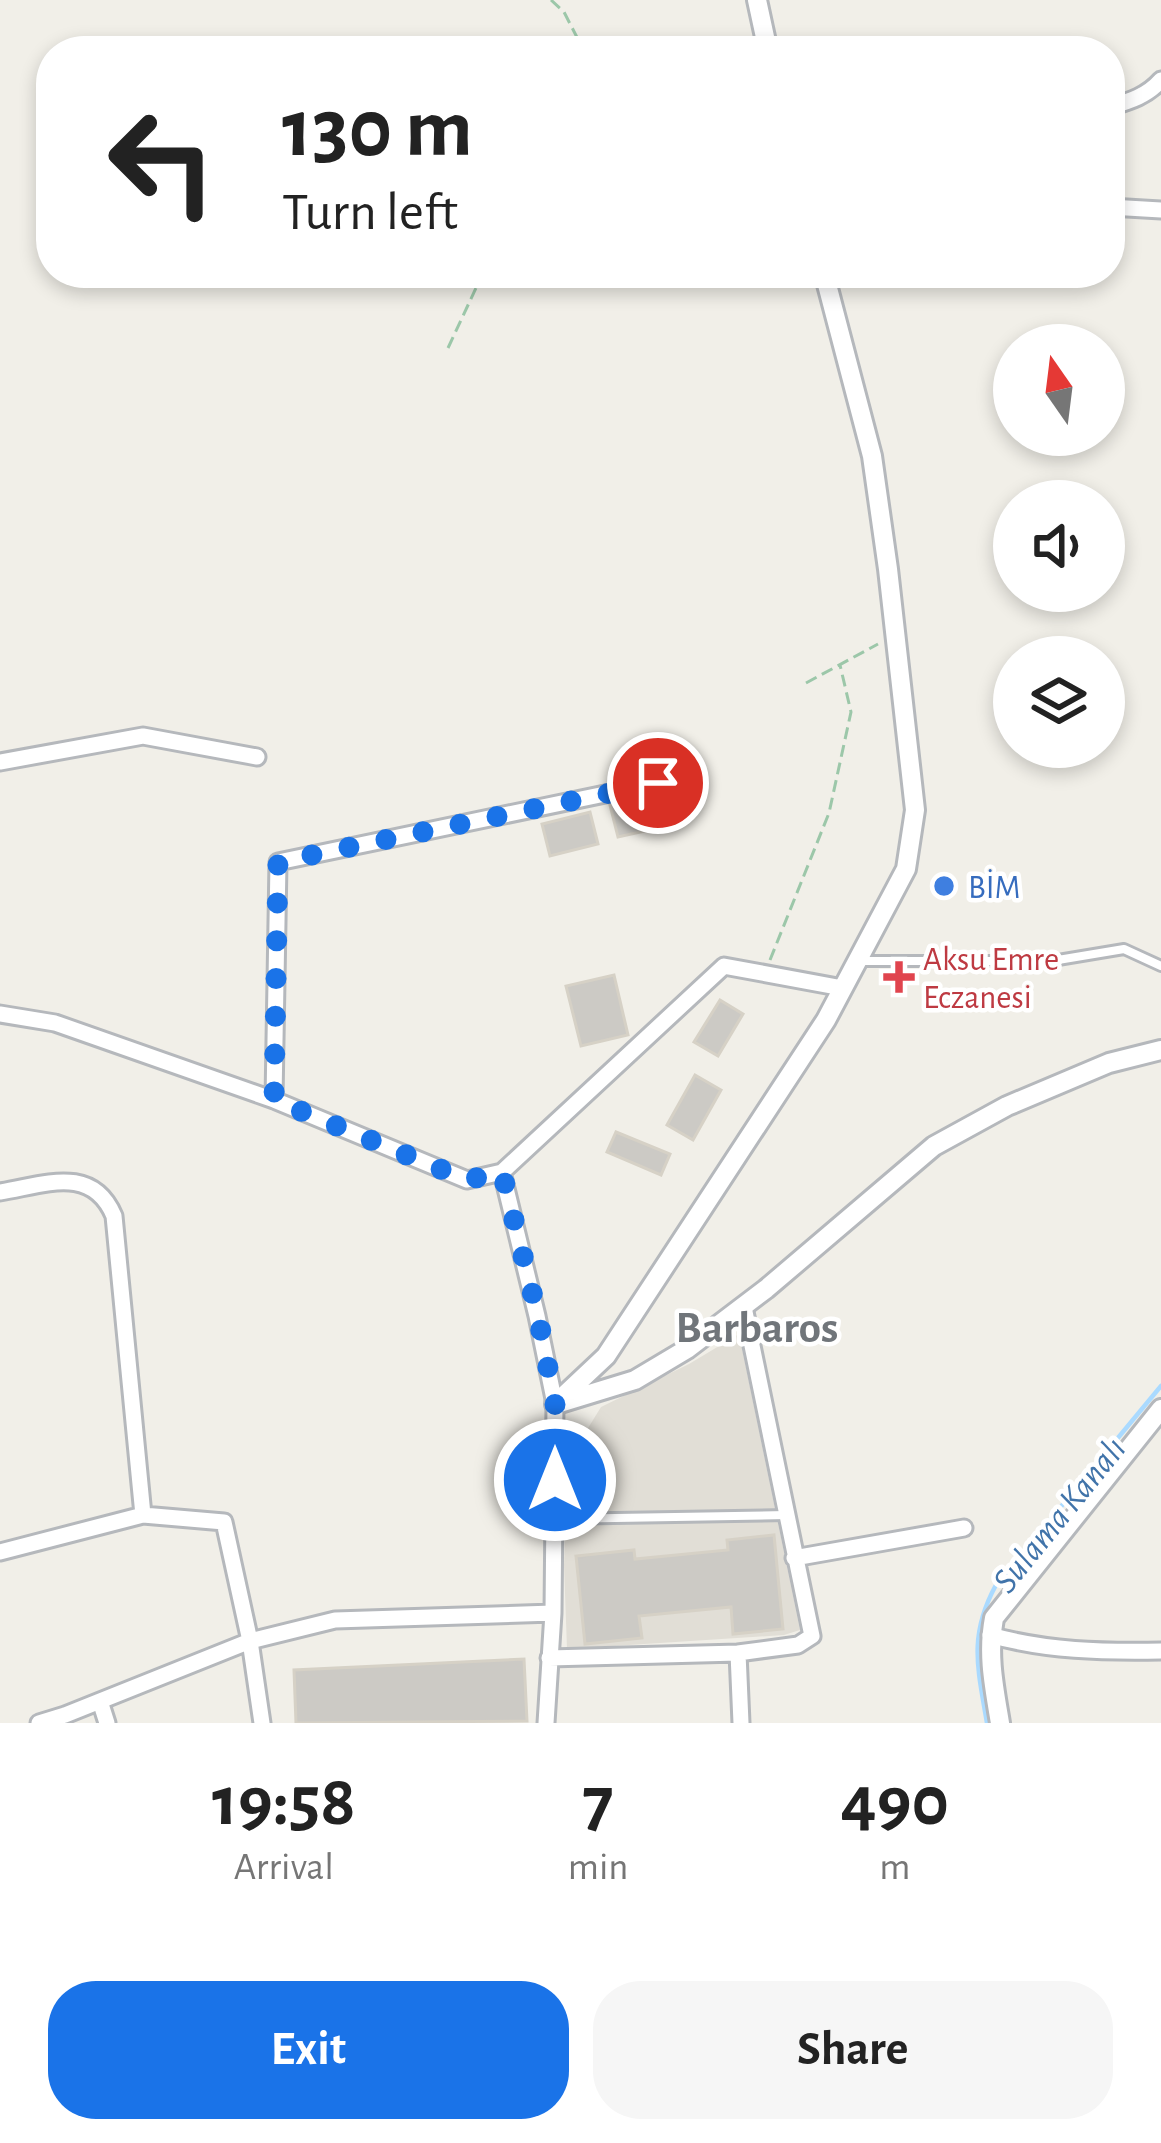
<!DOCTYPE html>
<html lang="en">
<head>
<meta charset="utf-8">
<style>
	body { margin:0; font-family:"Alegreya Sans",sans-serif; background:#f6f6f6; color:#222; height:100vh; display:flex; flex-direction:column; font-size:45px; white-space:nowrap }
	* { box-sizing:border-box; margin:0 }
	p { font-size:39px; color:#767676 }
	.icon { flex:none; width:66px; height:66px; fill:none; stroke:currentColor; stroke-width:2; stroke-linecap:round; stroke-linejoin:round }
	.map { position:relative; height:1723px; overflow:hidden }
	.panel { display:flex; flex-direction:column; background:#fff; flex:1 }
	.panel>* { flex:none }
	.banner { position:absolute; left:36px; top:36px; width:1089px; height:252px; border-radius:48px; box-shadow:0 6px 18px #0003; background:#fff; color:#222; overflow:hidden }
	.needle { width:78px; rotate:346deg }
	.tools { position:absolute; left:993px; top:324px; display:grid; gap:24px }
	.tools a { display:grid; place-items:center; width:132px; height:132px; border-radius:50%; background:#fff; box-shadow:0 6px 18px #0003; font-size:60px }
	.pin { position:absolute; display:grid; place-items:center; width:102px; height:102px; color:#fff; margin:-51px; border:6px solid #fff; border-radius:50%; box-shadow:0 3px 12px #0007 }
	.me { position:absolute; width:132px; margin:-66px; rotate:0deg; stroke-linejoin:round; filter:drop-shadow(0 0 9px #0008) }
	.turn { display:flex; align-items:center; gap:42px; height:252px; padding:0 48px; font-size:54px }
	.turn .icon { width:156px; height:156px; stroke-width:2.5 }
	.turn b { display:block; font-size:84px; line-height:102px }
	.eta { display:flex; justify-content:space-evenly; align-items:center; height:204px; text-align:center }
	.eta b { font-size:72px; font-weight:700; line-height:84px }
	.primary-button { display:flex; gap:24px; margin-top:auto; padding:24px 48px }
	.primary-button a { flex:1; height:138px; border-radius:48px; background:#1a73e8; color:#fff; font-size:48px; font-weight:700; line-height:138px; text-align:center }
	.primary-button a+a { background:#f6f6f6; color:#222 }
	.map>svg:first-child { display:block }
	.education { fill:#e1ded6 }
	.lines { fill:none; stroke-linecap:round; stroke-linejoin:round }
	.stream { stroke:#aadaff; stroke-width:4.5 }
	.building { fill:#cccac5; stroke:#d6d1c6; stroke-width:3 }
	.service-casing { stroke:#b5b8bc; stroke-width:14 }
	.minor-casing { stroke:#b5b8bc; stroke-width:21 }
	.tertiary-casing { stroke:#b5b8bc; stroke-width:24 }
	.path { stroke:#9cc7a9; stroke-width:3; stroke-dasharray:12 6; stroke-linecap:butt }
	.service { stroke:#fff; stroke-width:8 }
	.minor { stroke:#fff; stroke-width:15 }
	.tertiary { stroke:#fff; stroke-width:18 }
	.route { stroke:#1a73e8; stroke-width:21; stroke-dasharray:0 37.8 }
	.shop-dot { fill:#3f7fe0; stroke:#fff; stroke-width:4.5 }
	.health-dot { fill:#e0444e; stroke:#fff; stroke-width:4.5 }
	.labels { text-anchor:middle; stroke-width:9; stroke-linejoin:round; paint-order:stroke }
	.shop-label { font-size:33px; fill:#366cbe; stroke:#fff; text-anchor:start }
	.health-label { font-size:33px; fill:#be3a42; stroke:#fff; text-anchor:start }
	.water-label { font-size:36px; font-style:italic; fill:#4174aa; stroke:#fff }
	.district-label { font-size:45px; font-weight:bold; fill:#70757a; stroke:#fff }
</style>
</head>
<body>
<div class="map">
<svg width="1161" height="1723" viewBox="0 0 1161 1723">
	<rect width="100%" height="100%" fill="#f1efe8"/>
	<path class="education" d="M739,1334L800,1630L784,1635L567,1649L564,1565L569,1459L601,1407L689,1364Z"/>
	<g class="lines">
		<path class="stream" d="M987,1723C978,1669 968,1636 996,1585L1161,1386"/>
	</g>
	<path class="building" d="M659,793L667,826L618,837L610,805Z
		M590,812L598,844L550,856L542,824Z
		M614,975L628,1035L581,1046L566,986Z
		M720,1000L743,1014L718,1056L694,1042Z
		M695,1075L721,1090L693,1140L667,1125Z
		M616,1132L670,1154L661,1175L607,1152Z
		M774,1535L783,1629L733,1634L731,1607L639,1616L642,1638L585,1644L576,1556L634,1550L635,1559L728,1550L727,1540Z
		M524,1659L527,1721L296,1723L294,1670Z"/>
	<g class="lines">
		<defs>
			<path id="service" d="M858,961H1052L1124,949L1161,966
				M556,1519L786,1515"/>
			<path id="minor" d="M1110,107C1130,101 1147,96 1161,80
				M1110,207L1161,210
				M0,762L143,736L257,757
				M0,1014L55,1023L274,1100L467,1180L502,1172
				M274,1100L278,862L658,783
				M0,1192C44,1185 92,1164 114,1216L143,1515
				M0,1552L143,1515L224,1522L250,1641L262,1723
				M794,1558L964,1528
				M990,1635C1047,1651 1102,1652 1161,1651
				M738,1653L798,1645L812,1636L744,1307
				M549,1658L738,1653L741,1723
				M100,1701L107,1723
				M39,1723L65,1715L250,1641L335,1620L553,1613
				M546,1723L553,1613L555,1404L537,1316L502,1172L724,966L843,988"/>
			<path id="tertiary" d="M757,0L768,51
				M560,1403L635,1380L687,1349L766,1289L934,1146L1007,1106L1109,1063L1161,1050
				M555,1404L606,1356L826,1020L906,869L915,810L888,569L872,456L824,273
				M1000,1723C994,1687 987,1654 994,1618L1161,1409"/>
		</defs>
		<use href="#service" class="service-casing"/>
		<use href="#minor" class="minor-casing"/>
		<use href="#tertiary" class="tertiary-casing"/>
		<path class="path" d="M551,0L564,12L584,51
			M448,348L483,273
			M806,683L878,644
			M770,960L829,813L851,712L840,665"/>
		<use href="#service" class="service"/>
		<use href="#minor" class="minor"/>
		<use href="#tertiary" class="tertiary"/>
	</g>
	<g class="lines">
		<path class="route" d="M555,1480V1404L538,1316L502,1172L467,1180L274,1100L278,862L658,783"/>
	</g>
	<circle class="shop-dot" cx="944" cy="886" r="12"/>
	<path class="health-dot" d="M893 959h12v12h12v12h-12v12h-12v-12h-12v-12h12z"/>
	<g class="labels">
		<g class="shop-label">
			<text x="968" y="898">BİM</text>
		</g>
		<g class="health-label">
			<text x="923" y="970">Aksu Emre<tspan x="923" dy="38">Eczanesi</tspan></text>
		</g>
		<g class="water-label">
			<text transform="translate(1058 1514) rotate(-51)" y="13">Sulama Kanalı</text>
		</g>
		<g class="district-label">
			<text x="757" y="1342">Barbaros</text>
		</g>
	</g>
</svg>
<div class="tools">
<a><svg class="needle" viewBox="-14 -14 28 28"><path d="M0-13l5 13h-10z" fill="#e53935"/><path d="M0 13l5-13h-10z" fill="#767676"/></svg></a>
<a><svg class="icon" aria-label="sound" viewBox="0 0 24 24"><path d="M4 9h4l5-4v14l-5-4H4zM17 9q2 3 0 6"/></svg></a>
<a><svg class="icon" aria-label="layers" viewBox="0 0 24 24"><path d="M12 4l9 5-9 5-9-5zM3 14l9 5 9-5"/></svg></a>
</div>
<div class="pin" style="left:658px;top:783px;background:#d93025"><svg class="icon" aria-label="arrive" viewBox="0 0 24 24"><path d="M6 21V4h12l-3 4 3 4H6"/></svg></div>
<svg class="me" style="left:555px;top:1480px" viewBox="-20 -20 40 40"><circle r="17" fill="#1a73e8" stroke="#fff" stroke-width="3"/><path d="M0-11L8 9 0 5-8 9z" fill="#fff"/></svg>
<div class="banner">
<div class="turn"><svg class="icon" aria-label="left" viewBox="0 0 24 24"><path d="M17 20v-9H6M10 6l-5 5 5 5"/></svg><div><b>130 m</b>Turn left</div></div>
</div>
</div>
<section class="panel">
<div class="eta">
<div><b>19:58</b><p>Arrival</p></div>
<div><b>7</b><p>min</p></div>
<div><b>490</b><p>m</p></div>
</div>
<div class="primary-button"><a>Exit</a><a>Share</a></div>
</section>
</body>
</html>
